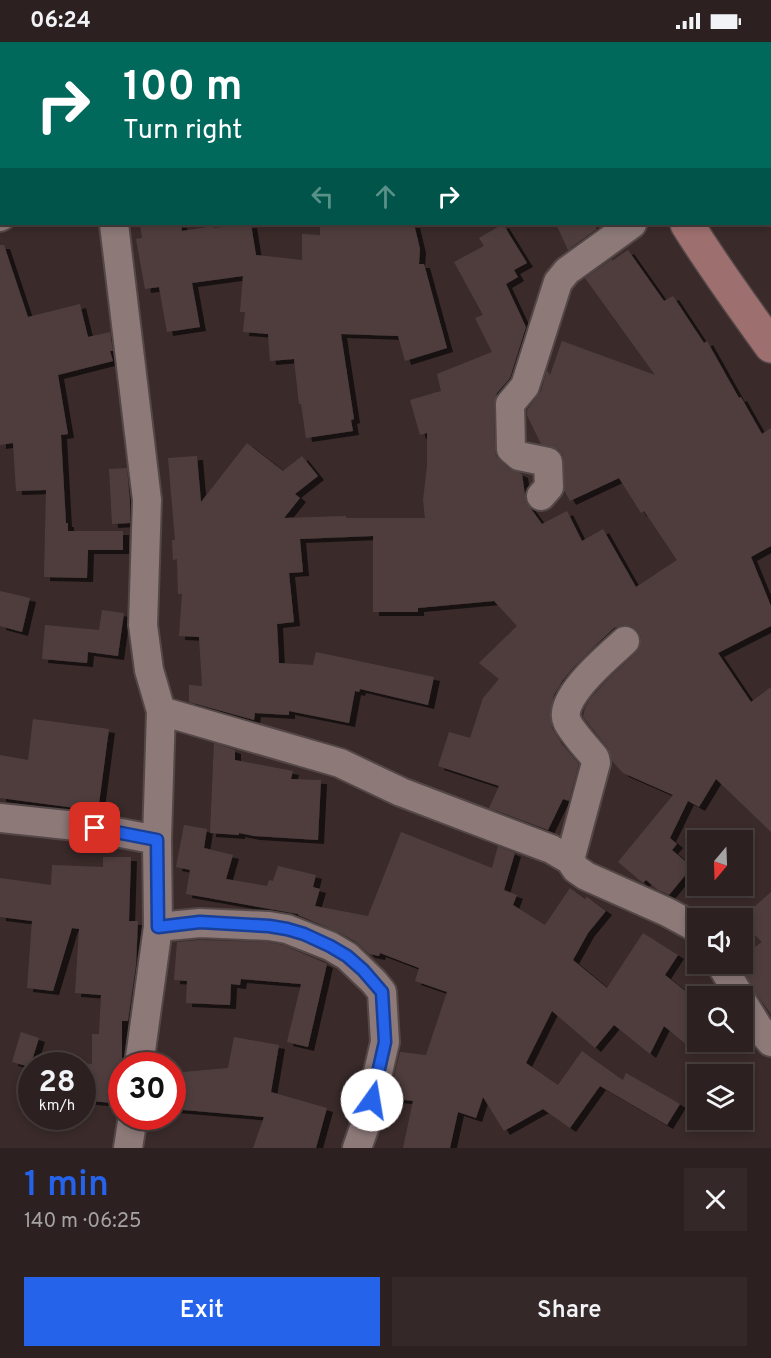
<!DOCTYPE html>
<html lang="en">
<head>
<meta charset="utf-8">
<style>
	body { margin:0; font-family:Overpass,sans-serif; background:#342829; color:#f1f3f6; height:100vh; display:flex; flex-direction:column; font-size:22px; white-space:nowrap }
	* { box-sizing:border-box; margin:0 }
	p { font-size:20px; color:#a6a3a5 }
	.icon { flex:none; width:33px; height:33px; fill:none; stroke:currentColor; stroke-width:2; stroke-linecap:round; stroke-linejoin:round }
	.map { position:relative; height:1106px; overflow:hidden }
	.panel { display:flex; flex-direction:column; background:#2c2020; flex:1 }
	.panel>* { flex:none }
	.top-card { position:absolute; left:0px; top:0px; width:771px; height:183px; box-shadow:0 3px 9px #0003,0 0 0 2px #483e3e; background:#00695c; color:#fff; overflow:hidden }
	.needle { width:39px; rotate:199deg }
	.tools { position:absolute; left:687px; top:788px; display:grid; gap:12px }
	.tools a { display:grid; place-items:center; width:66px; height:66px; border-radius:0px; background:#2c2020; box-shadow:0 3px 9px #0003,0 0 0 2px #483e3e; font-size:30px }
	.speed { position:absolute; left:18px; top:1010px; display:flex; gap:12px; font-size:30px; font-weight:700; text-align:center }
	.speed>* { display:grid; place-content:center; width:78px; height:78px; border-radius:50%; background:#2c2020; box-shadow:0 3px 9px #0003,0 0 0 2px #483e3e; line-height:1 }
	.speed small { font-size:15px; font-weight:400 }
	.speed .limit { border:9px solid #d22; background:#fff; color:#111 }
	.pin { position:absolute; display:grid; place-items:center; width:51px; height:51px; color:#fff; margin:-26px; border-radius:12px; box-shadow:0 3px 9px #0006 }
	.me { position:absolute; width:66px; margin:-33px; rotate:13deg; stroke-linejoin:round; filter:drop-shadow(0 0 4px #0008) }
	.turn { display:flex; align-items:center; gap:21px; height:126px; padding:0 24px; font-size:27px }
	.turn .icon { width:78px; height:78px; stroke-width:2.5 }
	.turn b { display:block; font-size:42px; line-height:51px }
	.lanes { display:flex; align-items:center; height:57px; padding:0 24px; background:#0003; justify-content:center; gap:30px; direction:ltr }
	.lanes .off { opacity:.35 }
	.round { display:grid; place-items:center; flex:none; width:63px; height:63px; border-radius:0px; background:#342829 }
	.headline { display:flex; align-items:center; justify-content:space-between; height:102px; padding:0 24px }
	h1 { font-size:36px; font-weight:600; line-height:45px; color:#2563eb }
	.action { display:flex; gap:12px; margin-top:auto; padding:12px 24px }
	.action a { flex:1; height:69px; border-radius:0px; background:#2563eb; color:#fff; font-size:24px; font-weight:600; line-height:69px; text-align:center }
	.action a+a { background:#342829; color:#f1f3f6 }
	.status { display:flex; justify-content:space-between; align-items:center; height:42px; padding:0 30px; background:#2c2020; direction:ltr }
	.status svg { height:16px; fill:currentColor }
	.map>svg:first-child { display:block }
	.building { fill:#4f3e3e; filter:url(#shadow) }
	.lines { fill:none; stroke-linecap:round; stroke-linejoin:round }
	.lane-casing { stroke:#544747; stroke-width:16 }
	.street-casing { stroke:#544747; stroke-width:32 }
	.secondary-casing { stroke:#544747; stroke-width:36 }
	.lane { stroke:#8c7978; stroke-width:14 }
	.street { stroke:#8c7978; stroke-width:28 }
	.secondary { stroke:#9e6f6f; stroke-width:33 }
	.route-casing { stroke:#184099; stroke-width:15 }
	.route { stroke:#2563eb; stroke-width:10 }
</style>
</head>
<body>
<div class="status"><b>06:24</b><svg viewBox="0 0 49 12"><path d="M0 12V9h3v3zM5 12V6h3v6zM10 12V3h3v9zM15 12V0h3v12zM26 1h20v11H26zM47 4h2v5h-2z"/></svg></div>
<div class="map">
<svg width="771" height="1106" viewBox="0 0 771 1106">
	<defs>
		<filter id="shadow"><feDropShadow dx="6" dy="4" stdDeviation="0" flood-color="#0009"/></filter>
	</defs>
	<rect width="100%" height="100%" fill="#3a2a2a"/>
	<path class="building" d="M140,182H181L182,189L214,184V186L251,182L256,213L302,218V192L320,193V182H414L420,207L419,222H424L447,306L405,319L398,294L341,292L354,377L351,378L353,389L306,396L301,362H299L294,317L270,319L268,292L243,290L245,270H240L243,234L192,241L200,285L167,290L159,245L145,247L136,197L142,196Z
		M503,182L527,221L514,228L518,235L506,242L526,285L510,336L497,351L494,362L495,408L496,414L508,426L522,432L526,460L542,482L567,469L582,499L603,487L636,545L677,518L644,469L641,471L619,436L570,459L564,448V419L563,413L558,407L541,402L527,373V368L541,349L547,328L550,333L562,299L655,333L585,236L612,217V219L628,208L664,259L673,254L704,301L707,299L739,356L741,355L762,392L771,386V504L751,515L771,564V584L718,611L751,660L771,645V790L716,737L699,765L688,759L670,796L677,802L672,808L692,825L669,853L658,848L646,838L643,841L618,820L673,753L623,731L612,719L608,706L583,675L585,666L590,657L609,636L636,611L640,605L641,595L637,588L631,584L622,583L614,586L597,602L574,625L563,638L554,653L550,671L552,686L562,702L579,722L569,759L563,757L548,788L489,766L499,744L438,724L449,690L470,696L483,656L499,637L479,621L517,584L494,559L418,566V570H373V494L300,497L303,530L289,531L294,580L277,582L279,621L313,623L316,610L434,635L428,663L360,647L359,650L355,649L349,681L289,669V673L255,671L254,678L189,660V643L202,644L199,595L179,594L182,552H178L177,517L173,518L172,498H175L168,416L197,414L201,460L247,401L283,429L302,414L318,434L295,452L300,456L284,476L346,474V476H425L423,458L427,424V391L420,393L410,358L441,349L437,332L492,310L475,276L483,273L454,220L484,204L479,196Z
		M556,182H594L597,187L568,208Z
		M0,203H4L28,275L80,262L88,295L110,290L113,309H110L113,319L58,333L68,392L61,393L66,481H68V489H123V508H88L87,536L44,535L46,448L16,449L13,401L0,403Z
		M127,426L130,459V481L112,482L109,427Z
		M0,549L30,556L22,590L0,584Z
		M102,568L124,571L118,614L88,610L87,621L42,617L45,583L99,588Z
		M33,677L109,687L98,769L0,756V713L28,718Z
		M214,701L235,708V718L293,729L291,737L321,738L318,798L254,794L239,791V793L210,791Z
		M184,783L207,787L204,806L233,813L226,837L267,844L269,838L273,839L278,824L316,833L313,845L320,847L315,864L368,874L401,790L492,826L498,804L515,811L504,848L517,853L513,863L545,883L570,846L585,857L587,855L606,869L588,891L573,918L607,946L643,891L678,913L665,933L698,959V990L687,1003L664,984L650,1012L614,983L595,1006L552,969L526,1021L558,1043L582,1009L623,1038L626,1031L680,1062L667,1083L600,1044L570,1086L543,1067L504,1089L483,1055L476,1076L458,1070L450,1106H403L413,1059L389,1056L400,1010L426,1013L447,950L415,939L419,926L380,911L379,914L369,912L356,900L338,890L298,873V872L186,852L190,828L176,825Z
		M103,815H131L129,879H138L136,923L128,979H122V1062L82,1058V1021L92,1022V992H99L101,953L75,951L79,887L72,886L53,949L27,946L32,879L0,875V836L51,843L52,823L103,825Z
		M771,850V972L755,950L739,921H742V914L762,900L742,880V876Z
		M200,898L267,900L283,903L327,922L308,1005L287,1000L301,942L241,937L240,943L231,942L230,963L186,961L187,939L174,938L177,900Z
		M21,990L39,996L30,1025L12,1020Z
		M234,995L279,1003L271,1050L327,1066L316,1106H253L264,1075L172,1067V1031L228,1026Z"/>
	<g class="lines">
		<defs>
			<path id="lane" d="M711,0L712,2"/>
			<path id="street" d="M351,2V0
				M0,175L2,174
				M114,182L147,458L143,583L149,628L161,669L157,798L158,885L139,1023
				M541,454L549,445L548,420L519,414L511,407L510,362L525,344L558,240L567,229L632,182
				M161,669L340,721L401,750L551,807L570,818L576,827L586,834L667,870L693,884L698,888
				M0,776L95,786L157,798
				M570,818L596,721L595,716C588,707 570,688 567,679C557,656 610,613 625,599
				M158,885L200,881L269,884L287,887L330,904L347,914L374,940L382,950L385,1000L367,1078L357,1106
				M720,921L740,954
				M742,959L758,985L771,1000
				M128,1106L133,1074"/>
			<path id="secondary" d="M80,0L85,2
				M618,0V2
				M687,182C713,224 742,264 771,304"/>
		</defs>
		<use href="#lane" class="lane-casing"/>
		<use href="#street" class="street-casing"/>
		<use href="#secondary" class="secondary-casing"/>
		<use href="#lane" class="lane"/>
		<use href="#street" class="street"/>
		<use href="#secondary" class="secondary"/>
	</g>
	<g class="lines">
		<defs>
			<path id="route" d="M95,786L157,798L158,885L200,880L269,884L287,887L304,892L330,904L347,914L363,928L382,950L385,1000L372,1058"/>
		</defs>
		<use href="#route" class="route-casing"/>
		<use href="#route" class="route"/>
	</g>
</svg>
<div class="tools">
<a><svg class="needle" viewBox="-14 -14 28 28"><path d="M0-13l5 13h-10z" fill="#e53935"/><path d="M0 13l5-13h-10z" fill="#a6a3a5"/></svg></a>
<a><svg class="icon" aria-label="sound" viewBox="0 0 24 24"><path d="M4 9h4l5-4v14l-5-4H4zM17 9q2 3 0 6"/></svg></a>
<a><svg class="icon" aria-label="search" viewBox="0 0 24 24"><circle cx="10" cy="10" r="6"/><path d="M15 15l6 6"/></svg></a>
<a><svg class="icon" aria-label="layers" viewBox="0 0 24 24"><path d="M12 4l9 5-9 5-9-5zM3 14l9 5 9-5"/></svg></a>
</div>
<div class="speed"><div>28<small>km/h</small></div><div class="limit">30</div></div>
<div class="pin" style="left:95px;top:786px;background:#d93025"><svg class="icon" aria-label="arrive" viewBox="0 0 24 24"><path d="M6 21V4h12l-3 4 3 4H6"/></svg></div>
<svg class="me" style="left:372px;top:1058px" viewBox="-20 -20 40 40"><circle r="19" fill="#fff"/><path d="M0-13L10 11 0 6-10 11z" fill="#2563eb"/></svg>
<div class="top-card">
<div class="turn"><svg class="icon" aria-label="right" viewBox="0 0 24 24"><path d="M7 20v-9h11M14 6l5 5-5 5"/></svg><div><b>100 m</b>Turn right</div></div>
<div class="lanes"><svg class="icon off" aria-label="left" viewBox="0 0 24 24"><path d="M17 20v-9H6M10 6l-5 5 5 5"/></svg><svg class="icon off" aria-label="ahead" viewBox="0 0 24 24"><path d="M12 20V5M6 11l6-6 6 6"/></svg><svg class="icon" aria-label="right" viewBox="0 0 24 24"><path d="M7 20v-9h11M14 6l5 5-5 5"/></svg></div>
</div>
</div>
<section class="panel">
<div class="headline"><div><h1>1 min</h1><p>140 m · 06:25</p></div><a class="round"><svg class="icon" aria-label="close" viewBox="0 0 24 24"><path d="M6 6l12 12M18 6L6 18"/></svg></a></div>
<div class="action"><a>Exit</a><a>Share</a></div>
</section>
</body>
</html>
